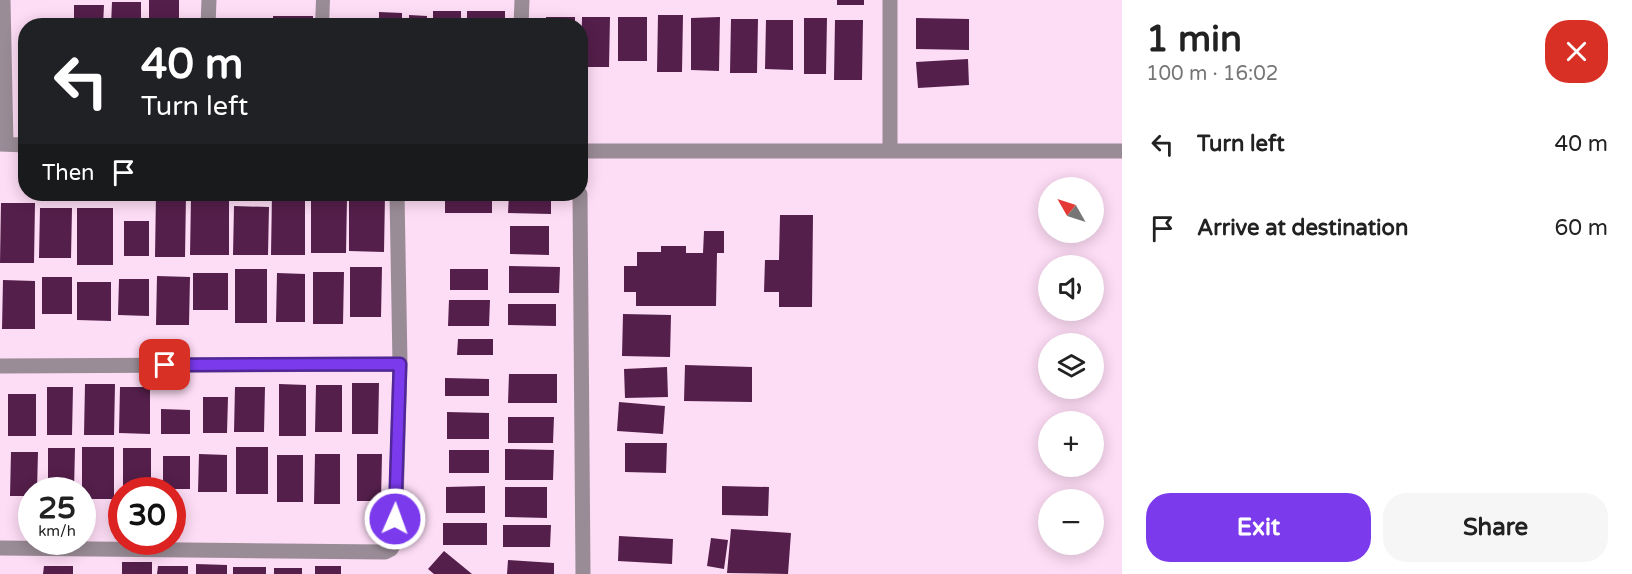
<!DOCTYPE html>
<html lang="en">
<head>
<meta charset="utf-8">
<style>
	body { margin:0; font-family:"Varela Round",sans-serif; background:#f6f6f6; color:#222; height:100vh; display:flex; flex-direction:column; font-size:22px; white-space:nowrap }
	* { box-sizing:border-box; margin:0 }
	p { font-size:20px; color:#767676 }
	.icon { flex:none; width:33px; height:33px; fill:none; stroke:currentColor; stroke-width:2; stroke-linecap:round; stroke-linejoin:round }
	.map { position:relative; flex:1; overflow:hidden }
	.details { display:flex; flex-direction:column; background:#fff; width:510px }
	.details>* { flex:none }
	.banner { position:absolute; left:18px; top:18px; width:570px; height:183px; border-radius:24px; box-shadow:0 3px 15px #0003; background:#202124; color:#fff; overflow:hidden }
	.needle { width:39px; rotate:309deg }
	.fabs { position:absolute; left:1038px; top:177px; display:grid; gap:12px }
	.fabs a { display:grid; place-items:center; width:66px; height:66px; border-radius:50%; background:#fff; box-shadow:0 3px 15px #0003; font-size:30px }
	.speed { position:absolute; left:18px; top:477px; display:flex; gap:12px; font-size:30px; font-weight:700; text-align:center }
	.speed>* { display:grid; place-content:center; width:78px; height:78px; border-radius:50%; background:#fff; box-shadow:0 3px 15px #0003; line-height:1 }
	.speed small { font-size:15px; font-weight:400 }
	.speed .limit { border:9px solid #d22; background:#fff; color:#111 }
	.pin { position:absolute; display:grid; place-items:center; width:51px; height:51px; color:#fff; margin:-26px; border-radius:12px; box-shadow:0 3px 9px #0006 }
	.me { position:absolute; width:66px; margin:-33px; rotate:2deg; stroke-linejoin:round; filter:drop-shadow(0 0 4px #0008) }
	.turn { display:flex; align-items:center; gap:21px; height:126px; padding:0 24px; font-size:27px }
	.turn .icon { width:78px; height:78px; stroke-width:2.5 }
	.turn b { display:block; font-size:42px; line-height:51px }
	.then { display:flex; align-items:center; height:57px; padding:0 24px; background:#0003; gap:12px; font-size:22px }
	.round { display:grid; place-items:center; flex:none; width:63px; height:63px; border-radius:24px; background:#f6f6f6 }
	.overview { display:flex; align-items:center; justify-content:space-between; height:102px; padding:0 24px }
	h1 { font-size:36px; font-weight:700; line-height:45px }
	.cta { display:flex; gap:12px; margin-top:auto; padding:12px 24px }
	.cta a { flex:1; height:69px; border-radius:24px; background:#7c3aed; color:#fff; font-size:24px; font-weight:700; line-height:69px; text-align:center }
	.cta a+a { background:#f6f6f6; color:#222 }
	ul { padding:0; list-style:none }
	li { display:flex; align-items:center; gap:18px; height:84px; padding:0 24px }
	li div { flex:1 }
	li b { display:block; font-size:22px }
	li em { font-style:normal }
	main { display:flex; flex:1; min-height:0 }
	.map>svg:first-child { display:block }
	.building { fill:#541f4b }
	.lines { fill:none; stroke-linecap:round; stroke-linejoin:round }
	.service { stroke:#9a8c96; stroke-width:14 }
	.minor { stroke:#9a8c96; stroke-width:15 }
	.route-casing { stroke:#51269a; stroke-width:15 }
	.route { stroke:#7c3aed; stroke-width:10 }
</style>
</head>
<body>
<main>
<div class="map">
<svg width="1122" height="574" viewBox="0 0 1122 574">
	<rect width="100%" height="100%" fill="#fddcf5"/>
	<path class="building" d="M149,0H179V26H149Z
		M837,0H864V5H837Z
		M112,2H141V26H111Z
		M74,5H104L103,26H74Z
		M433,11H461V26H433Z
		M467,11H505V26H467Z
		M379,12L402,13V26H379Z
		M409,15L427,16V26H409Z
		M658,15H683L682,72H657Z
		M273,16H313V26H273Z
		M546,17H575V26H546Z
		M582,17H610L609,67H581Z
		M618,17H647V61H618Z
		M720,17L719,71L691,70V18Z
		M804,18H827L826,74H804Z
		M916,18L969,19V50L916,49Z
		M731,19H758L757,73H730Z
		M766,20H793V70L765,69Z
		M835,20H863L862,80H834Z
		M968,59L969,85L918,88L916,62Z
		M156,194H186L185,257H155Z
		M272,194H305V255H271Z
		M349,194H385L384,252L349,251Z
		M445,194H492V213H445Z
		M509,194H551V214L508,213Z
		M191,197H229V255H190Z
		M311,197H347L346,253H311Z
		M1,203H35L34,263H0Z
		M234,206L269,207L268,255H233Z
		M40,208H72L71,258H39Z
		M77,208H113V265H77Z
		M780,215H813L812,307H779V292H764L765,260H779Z
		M124,221H149V256H124Z
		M510,226H549V255L510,254Z
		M704,231H724V253H717L716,306H636V292H624V266H637V252H661V246H686V253H703Z
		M509,266L560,267L559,293H509Z
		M350,267H382L381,317H350Z
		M235,269H267V323H235Z
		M450,269H488V290H450Z
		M313,272H344L343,324H313Z
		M193,273H228V310H193Z
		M277,273L305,274V322H276Z
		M157,276L190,277L189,325H156Z
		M42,277H72V314H42Z
		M119,279H149V316L118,315Z
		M3,280L35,281V329H2Z
		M77,282H111V321L77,320Z
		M449,300H490L489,326H448Z
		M508,304H556V326L508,325Z
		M623,314L671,315L670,357L622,356Z
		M458,339H493V355H457Z
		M685,365L752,367V402L684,401Z
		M667,367L668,397L625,398L624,369Z
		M509,374H557V403H508Z
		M445,378L489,379V396H445Z
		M352,383H379L378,434H352Z
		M85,384H115L114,435H84Z
		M279,384L306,385V436H279Z
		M316,385H342V432H315Z
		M47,387H73L72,435H47Z
		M120,387H150V434L119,433Z
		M235,387H265L264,432H234Z
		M8,394H36V436H8Z
		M203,397H228L227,433H203Z
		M619,402L665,406L663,434L617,431Z
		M161,409L190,410V434H161Z
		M447,412L489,413V439H447Z
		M508,417H554L553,443H508Z
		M625,443H667L666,473L625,472Z
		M82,447H114V499H82Z
		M236,447H268V494H236Z
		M48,448H75L74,490H48Z
		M123,448H151V490H123Z
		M505,449L554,450L553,480H505Z
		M449,450H489V473H449Z
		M11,452H38L37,490H32V496H10Z
		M199,454L227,455V492H198Z
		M315,454H340V504H314Z
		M357,454H382L381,501H357Z
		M277,455H303V502H277Z
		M163,456H190V489H163Z
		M485,486V513H446V487Z
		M722,486L769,487L768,516L722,515Z
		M505,487H547V518L505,517Z
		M443,523H487V545H443Z
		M503,525H551L550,547H503Z
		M731,529L791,533L788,574L727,573Z
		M619,536L673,539L672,564L618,561Z
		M711,538L728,540L724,569L707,566Z
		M444,551L472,574H434L428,569Z
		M508,560L554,563V574H507Z
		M122,562H152V574H122Z
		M196,564L227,565V574H196Z
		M44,566H73V574H43Z
		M158,566H188V574H157Z
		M315,566H341V574H315Z
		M233,567H266V574H233Z
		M274,568H302V574H274Z"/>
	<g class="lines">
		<path class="service" d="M322,26L323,0"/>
		<path class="minor" d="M3,0L6,144
			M208,26L209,0
			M521,26L522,0
			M0,144L26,145
			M890,149V0
			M580,151H1122
			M580,194L583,574
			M0,366L400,364
			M0,548L385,552L391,549L395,542L400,364L397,194"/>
	</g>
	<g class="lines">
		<defs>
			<path id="route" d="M165,365L400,364L395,519"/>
		</defs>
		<use href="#route" class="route-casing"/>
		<use href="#route" class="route"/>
	</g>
</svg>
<div class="fabs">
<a><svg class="needle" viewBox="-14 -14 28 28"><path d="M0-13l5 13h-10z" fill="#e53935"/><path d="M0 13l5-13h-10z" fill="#767676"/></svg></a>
<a><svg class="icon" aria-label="sound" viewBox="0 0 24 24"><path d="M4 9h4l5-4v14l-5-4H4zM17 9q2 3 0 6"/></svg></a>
<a><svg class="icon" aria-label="layers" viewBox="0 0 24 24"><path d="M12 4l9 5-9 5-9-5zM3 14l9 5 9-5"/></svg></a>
<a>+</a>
<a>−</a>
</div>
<div class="speed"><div>25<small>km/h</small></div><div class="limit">30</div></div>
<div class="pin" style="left:165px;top:365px;background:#d93025"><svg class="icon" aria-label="arrive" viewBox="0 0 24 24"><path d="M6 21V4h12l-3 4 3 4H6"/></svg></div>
<svg class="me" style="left:395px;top:519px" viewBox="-20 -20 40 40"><circle r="17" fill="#7c3aed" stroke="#fff" stroke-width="3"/><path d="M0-11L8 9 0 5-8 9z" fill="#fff"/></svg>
<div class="banner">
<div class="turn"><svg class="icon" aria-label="left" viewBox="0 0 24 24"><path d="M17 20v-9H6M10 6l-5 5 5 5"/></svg><div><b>40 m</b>Turn left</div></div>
<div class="then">Then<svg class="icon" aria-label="arrive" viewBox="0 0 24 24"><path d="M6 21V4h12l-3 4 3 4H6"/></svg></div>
</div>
</div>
<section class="details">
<div class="overview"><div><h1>1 min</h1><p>100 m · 16:02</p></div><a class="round" style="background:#d93025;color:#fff"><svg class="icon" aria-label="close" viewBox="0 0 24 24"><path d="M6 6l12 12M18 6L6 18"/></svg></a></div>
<ul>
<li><svg class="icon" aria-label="left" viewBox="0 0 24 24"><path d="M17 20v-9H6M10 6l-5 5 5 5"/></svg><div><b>Turn left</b></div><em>40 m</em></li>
<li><svg class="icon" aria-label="arrive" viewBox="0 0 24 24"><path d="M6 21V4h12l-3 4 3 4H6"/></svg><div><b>Arrive at destination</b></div><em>60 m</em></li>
</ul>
<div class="cta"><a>Exit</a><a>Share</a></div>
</section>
</main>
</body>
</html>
